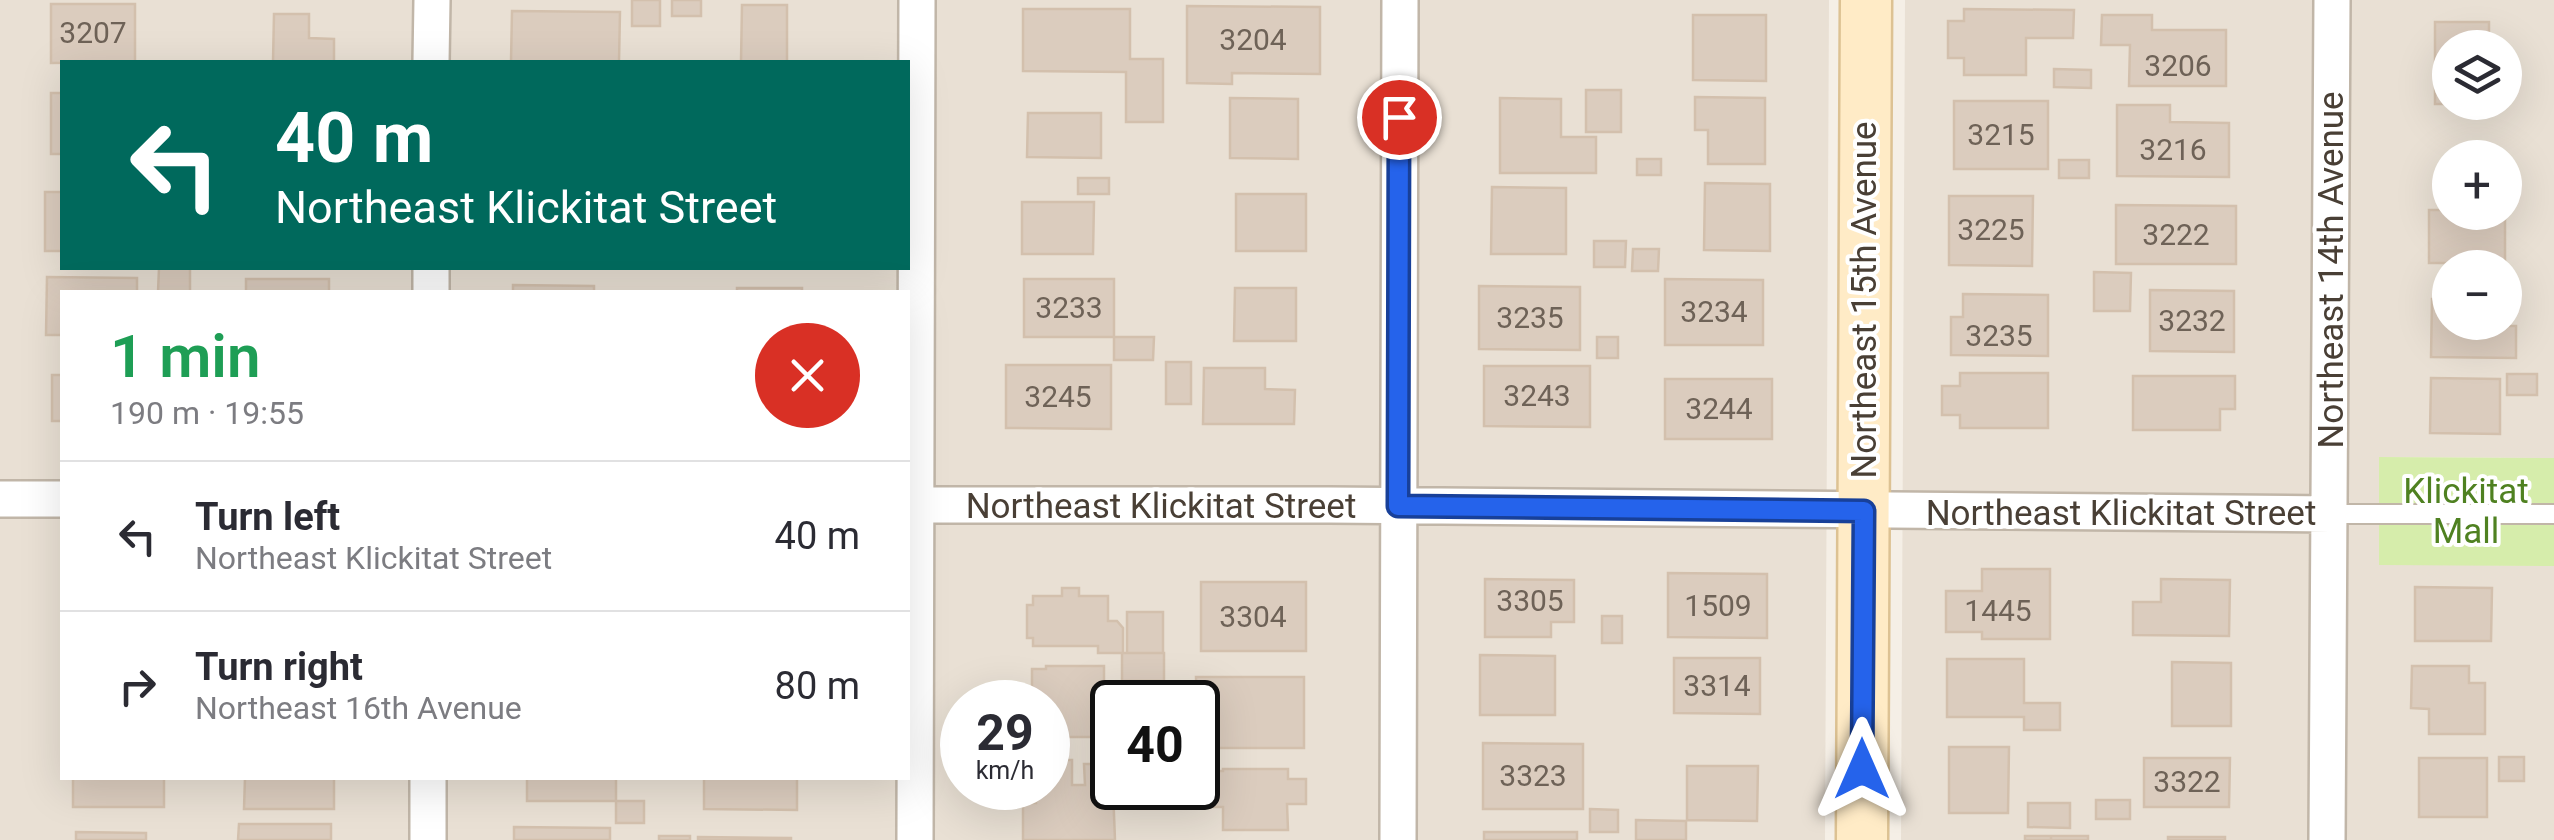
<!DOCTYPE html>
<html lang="en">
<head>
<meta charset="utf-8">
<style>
	body { margin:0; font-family:Roboto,sans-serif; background:#f2f2f3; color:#2b2b33; height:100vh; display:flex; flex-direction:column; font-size:38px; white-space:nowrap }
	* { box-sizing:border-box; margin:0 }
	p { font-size:32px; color:#7c7c81 }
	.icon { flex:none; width:55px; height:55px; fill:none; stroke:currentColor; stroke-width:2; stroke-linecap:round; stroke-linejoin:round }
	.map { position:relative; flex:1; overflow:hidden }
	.drawer { position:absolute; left:60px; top:290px; width:850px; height:490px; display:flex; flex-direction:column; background:#fff; border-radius:0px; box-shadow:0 10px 40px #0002 }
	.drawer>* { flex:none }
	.top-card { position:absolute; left:60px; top:60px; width:850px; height:210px; border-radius:0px; box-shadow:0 10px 40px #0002; background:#00695c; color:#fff; overflow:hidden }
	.controls { position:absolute; left:2432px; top:30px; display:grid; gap:20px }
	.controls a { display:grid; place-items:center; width:90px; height:90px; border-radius:50%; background:#fff; box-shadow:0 10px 40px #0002; font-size:50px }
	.speed { position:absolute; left:940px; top:680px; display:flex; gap:20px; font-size:50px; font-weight:700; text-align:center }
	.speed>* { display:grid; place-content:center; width:130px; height:130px; border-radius:50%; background:#fff; box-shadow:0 10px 40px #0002; line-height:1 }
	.speed small { font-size:25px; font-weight:400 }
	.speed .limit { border:5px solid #111; border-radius:15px; background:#fff; color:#111 }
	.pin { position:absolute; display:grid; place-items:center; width:85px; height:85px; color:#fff; margin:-42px; border:5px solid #fff; border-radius:50%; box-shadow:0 2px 10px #0007 }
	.me { position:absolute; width:110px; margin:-55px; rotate:0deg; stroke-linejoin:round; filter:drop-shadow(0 0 8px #0008) }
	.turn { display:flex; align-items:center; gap:35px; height:210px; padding:0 50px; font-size:45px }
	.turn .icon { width:130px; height:130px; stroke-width:2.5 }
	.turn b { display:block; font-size:70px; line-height:85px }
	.round { display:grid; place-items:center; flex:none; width:105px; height:105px; border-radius:52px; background:#f2f2f3 }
	.summary { display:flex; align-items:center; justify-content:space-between; height:170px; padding:0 50px }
	h1 { font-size:60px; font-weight:600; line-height:75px; color:#1e9e55 }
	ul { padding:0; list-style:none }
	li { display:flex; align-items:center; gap:30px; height:150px; padding:0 50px; border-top:2px solid #e1e1e2 }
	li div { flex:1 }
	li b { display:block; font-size:38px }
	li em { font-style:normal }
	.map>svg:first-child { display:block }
	.residential { fill:#e9e0d4; fill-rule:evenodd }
	.green { fill:#d6edab }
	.building { fill:#dbccbe; stroke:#d3c0ad; stroke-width:2.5 }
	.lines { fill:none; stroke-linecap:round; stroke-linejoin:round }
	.lane-casing { stroke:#c1b6a8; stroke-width:22 }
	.street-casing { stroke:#c1b6a8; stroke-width:40 }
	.secondary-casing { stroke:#ddc293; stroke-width:55 }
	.lane { stroke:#fff; stroke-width:18 }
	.street { stroke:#fff; stroke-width:35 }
	.secondary { stroke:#ffebc6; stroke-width:50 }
	.route-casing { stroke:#184099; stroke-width:25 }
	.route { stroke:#2563eb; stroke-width:18 }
	.labels { text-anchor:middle; stroke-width:8; stroke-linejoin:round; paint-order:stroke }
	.number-label { font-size:30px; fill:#6e6257 }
	.street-label { font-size:35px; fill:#493f35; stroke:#fff }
	.park-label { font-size:35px; fill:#4f8121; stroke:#fff }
</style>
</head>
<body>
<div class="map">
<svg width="2554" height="840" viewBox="0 0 2554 840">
	<rect width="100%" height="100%" fill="#f5efe6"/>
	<path class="residential" d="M0,0H1829L1825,840H0ZM62,62H908V268H62ZM62,292H908V778H62ZM962,702H1048V788H962ZM1112,702H1198V788H1112Z
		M1905,0H2554V458L2379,457V564L2554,566V840H1901ZM2450,48H2505V102H2450ZM2450,158H2505V212H2450ZM2450,268H2505V322H2450Z"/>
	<path class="green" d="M2379,457L2554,458V566L2379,565Z"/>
	<path class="building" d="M632,0H660V26H632Z
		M672,0H701V16H672Z
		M51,4H135V62L51,63Z
		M742,5H787V62H741Z
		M1187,6L1320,7V74L1232,73V84L1187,83Z
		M1023,9H1130V59H1163V122H1126V72L1023,71Z
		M1964,9L2074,10L2073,38H2026V75H1964V58H1948V21H1964Z
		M512,11L620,12L619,62H511Z
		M274,14H309V38L334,39V62H273Z
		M1693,15H1766V81L1693,80Z
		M2102,15H2152V30H2226V86H2129L2130,45H2101Z
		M2435,22H2489V48H2450V102L2489,104H2435Z
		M2054,69L2091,70V88L2054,87Z
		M1586,90H1621V132H1586Z
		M51,93H62V154H51Z
		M1695,97L1765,98V164H1708V130H1695Z
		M1230,98L1298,99V159L1230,158Z
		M1500,98L1561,99V137H1596V173H1500Z
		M1954,101H2048V169H1954Z
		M2117,105H2170V122L2229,123V177L2117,176Z
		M1028,113H1101V158L1027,157Z
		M1637,159H1661V175H1637Z
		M2059,160H2089V178H2059Z
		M1078,178H1109V194H1078Z
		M1705,183L1770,184V251L1704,250Z
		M1492,187L1566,188V254H1491Z
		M45,192H62V251H45Z
		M1236,194H1306V251H1236Z
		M1949,196H2033L2032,266L1949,265Z
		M1022,202H1094L1093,254H1022Z
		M2116,205L2236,206V264H2116Z
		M2429,210H2450V212H2505V263H2429Z
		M1594,241H1626L1625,267H1594Z
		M1633,249H1659L1658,271H1632Z
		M159,268H190V292H158Z
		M2094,272L2131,273L2130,311H2094Z
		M47,277L137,278V292H62V335H46Z
		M246,279H329V292H246Z
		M1024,279H1114V337H1024Z
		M1665,279L1763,280V345H1665Z
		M513,285L594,286V292H513Z
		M1479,286L1580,287V350L1479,349Z
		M737,288H802V292H737Z
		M1235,288H1296V341H1234Z
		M2150,290L2234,291V352L2150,351Z
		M1963,294L2048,295V356L1951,355V317H1963Z
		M2432,299H2450V322H2501V326H2516V358L2431,357Z
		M1114,337H1154L1153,360H1114Z
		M1597,337H1618V358H1597Z
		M1166,362H1191V404H1166Z
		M1006,365H1111V429L1006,428Z
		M1484,366H1590V427L1484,426Z
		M1204,368H1265V389L1295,390L1294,424H1203Z
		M1960,373H2048V428H1960V415H1942V386H1960Z
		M2507,374H2537V395H2507Z
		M52,375H62V421H52Z
		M2133,376H2235V409H2220V430H2133Z
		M2431,378L2500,379V434L2430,433Z
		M1665,379H1772V439H1665Z
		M1982,569H2050V639H1982V632H1946V591H1982Z
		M1668,573L1767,574V638L1668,637Z
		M1485,579L1574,580V622H1551V637H1485Z
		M2161,579L2230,580L2229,636L2133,635V602H2161Z
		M1201,582H1306V651H1201Z
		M2415,587L2492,588L2491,641H2415Z
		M1062,588H1079V596H1108V621H1117L1123,628V653H1098V646H1033V638H1027V605H1033V596H1062Z
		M1127,612H1163V653H1127Z
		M1602,616H1622V643H1602Z
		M1122,653H1164V681H1122Z
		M1480,655L1555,656V715H1480Z
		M1674,658H1760V714L1674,713Z
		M1947,659H2024V703H2060V730H2024V717H1947Z
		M2172,662L2231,663V726H2172Z
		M1046,666H1104V698H1110V734H1104V737H1048V702H1032V669H1046Z
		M2412,666H2469V683H2485V734H2429V709L2411,708Z
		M1196,677H1304V748H1203V758H1198Z
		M1483,743L1583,744V809H1483Z
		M1949,747H2009L2008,813H1949Z
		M2499,757H2524V781H2499Z
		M2144,758H2230L2229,807H2144Z
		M2419,758H2487V817H2419Z
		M1048,760H1072V785H1085L1084,764H1112L1115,840H1023V803H1036V788H1048Z
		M1687,766H1758L1757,821L1687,820Z
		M1223,769H1288V779H1306V804H1287L1288,830H1223V807H1208V771H1223Z
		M73,778H164V807H73Z
		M245,778H334V809H244Z
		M527,778H616V801H527Z
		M704,778H797V810L704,809Z
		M2096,800H2130V819H2096Z
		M616,801H644V823H616Z
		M2028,803H2070V828L2028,827Z
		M1590,809L1618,810V832H1590Z
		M1636,820L1686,821V840H1636Z
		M239,824H331V840H238Z
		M514,827L610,828V840H514Z
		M76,832L146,833V840H76Z
		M1484,832H1577V840H1484Z
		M659,836H690V840H659Z
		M2025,836H2051V840H2025Z
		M2051,836H2088V840H2051Z
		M698,837L791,838V840H698Z
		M2168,837H2225V840H2168Z"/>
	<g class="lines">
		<defs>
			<path id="lane" d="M2330,514H2554"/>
			<path id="street" d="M431,62L432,0
				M431,292V268
				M0,499H62
				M908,505H1329L2330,514
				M428,840V778
				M915,840L917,0
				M1398,840L1400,0
				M2327,840L2332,0"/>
			<path id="secondary" d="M1862,840L1866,0"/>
		</defs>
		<use href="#lane" class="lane-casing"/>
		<use href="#street" class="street-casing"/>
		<use href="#secondary" class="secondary-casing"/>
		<use href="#lane" class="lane"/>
		<use href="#street" class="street"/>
		<use href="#secondary" class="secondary"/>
	</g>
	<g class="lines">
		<defs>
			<path id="route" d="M1399,117L1398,506L1864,511L1862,769"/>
		</defs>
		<use href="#route" class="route-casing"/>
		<use href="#route" class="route"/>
	</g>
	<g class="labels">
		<g class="number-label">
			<text x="93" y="43">3207</text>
			<text x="1253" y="50">3204</text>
			<text x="2178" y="76">3206</text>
			<text x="2001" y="145">3215</text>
			<text x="2173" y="160">3216</text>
			<text x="1991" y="240">3225</text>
			<text x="2176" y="245">3222</text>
			<text x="1069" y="318">3233</text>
			<text x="1714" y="322">3234</text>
			<text x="1530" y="328">3235</text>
			<text x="2192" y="331">3232</text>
			<text x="1999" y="346">3235</text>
			<text x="1537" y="406">3243</text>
			<text x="1058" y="407">3245</text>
			<text x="1719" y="419">3244</text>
			<text x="1530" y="611">3305</text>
			<text x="1718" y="616">1509</text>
			<text x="1998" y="621">1445</text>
			<text x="1253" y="627">3304</text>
			<text x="1717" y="696">3314</text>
			<text x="1533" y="786">3323</text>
			<text x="2187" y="792">3322</text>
		</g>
		<g class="street-label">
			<text transform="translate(2331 270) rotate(-90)" y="12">Northeast 14th Avenue</text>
			<text transform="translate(1864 300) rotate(-90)" y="12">Northeast 15th Avenue</text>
			<text x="1161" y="518">Northeast Klickitat Street</text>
			<text x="2121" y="525">Northeast Klickitat Street</text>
		</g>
		<g class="park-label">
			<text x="2466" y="503">Klickitat<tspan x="2466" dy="40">Mall</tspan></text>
		</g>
	</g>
</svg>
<div class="controls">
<a><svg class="icon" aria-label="layers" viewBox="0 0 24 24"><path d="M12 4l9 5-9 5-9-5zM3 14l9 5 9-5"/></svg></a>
<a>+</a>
<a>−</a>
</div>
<div class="speed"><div>29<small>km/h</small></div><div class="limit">40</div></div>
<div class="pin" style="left:1399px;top:117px;background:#d93025"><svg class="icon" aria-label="arrive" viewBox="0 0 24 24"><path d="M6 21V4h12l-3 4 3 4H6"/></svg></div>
<svg class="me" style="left:1862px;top:769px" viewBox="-20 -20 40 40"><path d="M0-17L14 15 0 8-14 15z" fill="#2563eb" stroke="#fff" stroke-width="4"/></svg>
<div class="top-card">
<div class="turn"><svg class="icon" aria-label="left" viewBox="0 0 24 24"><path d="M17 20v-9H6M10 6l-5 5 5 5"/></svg><div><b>40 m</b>Northeast Klickitat Street</div></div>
</div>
<section class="drawer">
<div class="summary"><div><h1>1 min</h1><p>190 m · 19:55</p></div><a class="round" style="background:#d93025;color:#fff"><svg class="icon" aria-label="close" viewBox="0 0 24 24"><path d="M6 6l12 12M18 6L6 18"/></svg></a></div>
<ul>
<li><svg class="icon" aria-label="left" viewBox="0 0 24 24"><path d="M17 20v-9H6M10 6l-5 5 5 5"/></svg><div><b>Turn left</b><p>Northeast Klickitat Street</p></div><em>40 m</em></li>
<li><svg class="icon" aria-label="right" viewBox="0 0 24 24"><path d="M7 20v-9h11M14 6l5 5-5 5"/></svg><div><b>Turn right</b><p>Northeast 16th Avenue</p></div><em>80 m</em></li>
</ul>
</section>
</div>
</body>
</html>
